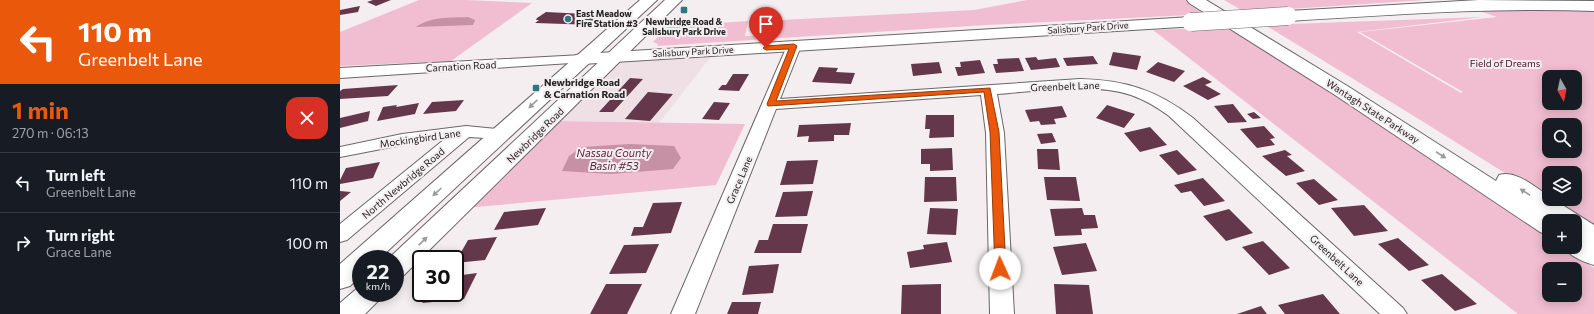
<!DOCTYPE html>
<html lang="en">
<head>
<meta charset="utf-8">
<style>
	body { margin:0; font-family:Commissioner,sans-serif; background:#242831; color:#f1f3f6; height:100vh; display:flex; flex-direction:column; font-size:15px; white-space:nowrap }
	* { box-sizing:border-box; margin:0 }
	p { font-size:13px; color:#9ea1a6 }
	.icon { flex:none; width:22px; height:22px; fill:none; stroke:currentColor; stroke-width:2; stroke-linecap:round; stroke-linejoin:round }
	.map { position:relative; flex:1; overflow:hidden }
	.details { display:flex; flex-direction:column; background:#171b24; width:340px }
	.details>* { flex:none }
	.banner { background:#ea580c; color:#fff; overflow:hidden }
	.needle { width:26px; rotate:171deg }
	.tools { position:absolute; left:1202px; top:70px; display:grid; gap:8px }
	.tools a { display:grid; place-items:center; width:40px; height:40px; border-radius:8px; background:#171b24; box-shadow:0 2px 10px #0003; font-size:20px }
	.speed { position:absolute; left:12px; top:250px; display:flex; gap:8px; font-size:20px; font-weight:700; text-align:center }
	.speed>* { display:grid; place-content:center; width:52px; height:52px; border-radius:50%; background:#171b24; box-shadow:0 2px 10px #0003; line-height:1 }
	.speed small { font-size:10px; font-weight:400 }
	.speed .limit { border:2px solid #111; border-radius:6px; background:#fff; color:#111 }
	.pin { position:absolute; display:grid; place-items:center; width:34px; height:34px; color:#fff; margin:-41px -17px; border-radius:50% 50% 50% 0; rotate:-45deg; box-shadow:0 0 4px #0007 }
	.pin .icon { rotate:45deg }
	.me { position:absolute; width:44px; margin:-22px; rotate:358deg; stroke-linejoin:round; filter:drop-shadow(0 0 3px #0008) }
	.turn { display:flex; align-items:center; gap:14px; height:84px; padding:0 12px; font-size:18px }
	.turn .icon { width:52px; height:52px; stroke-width:2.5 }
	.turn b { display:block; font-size:28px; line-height:34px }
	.round { display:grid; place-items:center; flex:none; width:42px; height:42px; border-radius:12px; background:#242831 }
	.headline { display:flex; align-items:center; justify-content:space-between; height:68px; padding:0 12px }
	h1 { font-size:24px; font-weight:700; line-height:30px; color:#ea580c }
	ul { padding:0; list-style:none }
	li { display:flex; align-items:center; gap:12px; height:60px; padding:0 12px; border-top:1px solid #363941 }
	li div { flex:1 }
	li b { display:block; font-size:15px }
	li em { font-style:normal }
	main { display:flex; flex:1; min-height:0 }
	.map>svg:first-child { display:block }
	.built { fill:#efe0e5 }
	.green { fill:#f1bdd1; fill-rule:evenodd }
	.water { fill:#c690a5 }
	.building { fill:#65374a }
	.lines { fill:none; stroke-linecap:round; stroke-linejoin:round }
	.minor-casing { stroke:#6b6667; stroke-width:2 }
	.secondary-casing { stroke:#6b6667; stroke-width:2 }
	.primary-casing { stroke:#6b6667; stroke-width:2 }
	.motorway-casing { stroke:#6b6667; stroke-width:2 }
	.minor { fill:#fff; fill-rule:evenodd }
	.secondary { fill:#fff; fill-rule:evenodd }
	.primary { fill:#fff; fill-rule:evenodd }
	.motorway { fill:#fff; fill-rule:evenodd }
	.secondary-bridge-casing { stroke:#6b6667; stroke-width:19; stroke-linecap:butt }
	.secondary-bridge { stroke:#fff; stroke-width:18 }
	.oneway { fill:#9c9c9c }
	.route { fill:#ea580c; stroke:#983908 }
	.poi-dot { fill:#2f787f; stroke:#f4eef0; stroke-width:1.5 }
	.labels { text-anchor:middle; stroke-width:4; stroke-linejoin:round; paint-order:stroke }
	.far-poi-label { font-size:9px; font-weight:bold; fill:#242223; stroke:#f4eef0; text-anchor:start }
	.far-street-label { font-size:9px; fill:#242223; stroke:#f4eef0 }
	.park-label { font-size:10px; fill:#4e0e2f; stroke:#f4eef0 }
	.street-label { font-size:10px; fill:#242223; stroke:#f4eef0 }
	.poi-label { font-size:10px; font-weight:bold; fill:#242223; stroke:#f4eef0; text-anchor:start }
	.water-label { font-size:11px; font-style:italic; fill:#632241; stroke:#f4eef0 }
</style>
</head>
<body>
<main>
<section class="details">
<div class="banner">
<div class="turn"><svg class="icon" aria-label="left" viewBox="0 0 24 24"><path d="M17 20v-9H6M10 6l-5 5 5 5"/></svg><div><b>110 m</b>Greenbelt Lane</div></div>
</div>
<div class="headline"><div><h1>1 min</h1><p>270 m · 06:13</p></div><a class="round" style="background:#d93025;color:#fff"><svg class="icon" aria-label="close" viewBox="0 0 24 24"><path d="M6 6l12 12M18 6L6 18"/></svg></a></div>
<ul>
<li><svg class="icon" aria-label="left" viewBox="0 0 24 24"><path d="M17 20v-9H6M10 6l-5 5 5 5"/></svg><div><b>Turn left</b><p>Greenbelt Lane</p></div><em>110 m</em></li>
<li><svg class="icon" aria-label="right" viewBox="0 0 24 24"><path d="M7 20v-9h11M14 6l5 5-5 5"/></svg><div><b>Turn right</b><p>Grace Lane</p></div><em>100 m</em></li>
</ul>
</section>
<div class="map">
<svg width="1254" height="314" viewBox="0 0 1254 314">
	<rect width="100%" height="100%" fill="#f4eef0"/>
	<path class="built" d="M372,55L319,123L214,121L281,61Z"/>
	<path class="green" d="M79,0H126L192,3L111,61L0,66V32Z
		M687,0H849L871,14L646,25L317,46L318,44L313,42L333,21L378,19V23L408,21L405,36L439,34L441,20L634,10Z
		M884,0H1086L905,12Z
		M1165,10L1254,11V229L1082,121L925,25L1143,17L1017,32L1121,93L1123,92L1020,32L1157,17L1142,12ZM1209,77H1235V103H1209ZM1209,125H1235V151H1209ZM1209,173H1235V199H1209Z
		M892,27L1078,148L1209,237V247H1223L1254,268V314H1178L813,30ZM1209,269H1235V295H1209Z
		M214,121L405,124L376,185L125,208Z"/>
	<path class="water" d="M128,17L135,20L133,25L76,27C92,16 109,18 128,17Z
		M290,144L334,146L341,158L333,169L271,174L222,171L229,156L242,147Z"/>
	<path class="building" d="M33,0H51L36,6L27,2Z
		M20,6L18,12L0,15V10Z
		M206,12L266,15L255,25L195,23L199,20H196L197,18Z
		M773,52L801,56L797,70L769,65Z
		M753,56L758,64L727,66L723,58Z
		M696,57L698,60L716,58L720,67L691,70L685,58Z
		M679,58L684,71L656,73L653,64H658L657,59Z
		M640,60L645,73L618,76L615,67H621L620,62Z
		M599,62L602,73L573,76L571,64Z
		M818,62L845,71L834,82L806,72Z
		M479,67L498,68L496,72L515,73L511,84L472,82Z
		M393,74H409L399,91L378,90L382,85H386Z
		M863,77L872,82L865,85L881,94L868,100L843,86Z
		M290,78L303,79L273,112H259Z
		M58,85L48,96L0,99V91L3,89Z
		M308,92L333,94L310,121L285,119Z
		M124,100L116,111L83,114L92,102Z
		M374,102L390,103L379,120L362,119Z
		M79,103L75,114L37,121L43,107L57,105L56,107Z
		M893,104L907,122L888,123L874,106Z
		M767,105L795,114L784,128L756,118Z
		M722,106L727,117L714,119L716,124L701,125L699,121L690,122L685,110Z
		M30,111L28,121L0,128V118Z
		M914,112L921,118L913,119L907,114Z
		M586,115H614V137L589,138L590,129H585Z
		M511,123L509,135H494V141L468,142L469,136L457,137L459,125Z
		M924,126L935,138L930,139L935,145L917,148L900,129Z
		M810,127L827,145L800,152L784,133Z
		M712,133L716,142L701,144L697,134Z
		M612,148L613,170L590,171V164H581V149Z
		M697,149H718L720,170L698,169Z
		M837,150L857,170L838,175L819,155Z
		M945,150L952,155L947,156L965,171L946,176L922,156Z
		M478,160L473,184L440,185L447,161Z
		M40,162L33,178L0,184V180L6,168Z
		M585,177H616L617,201L584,202Z
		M704,177H736L740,201L707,200Z
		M863,178L885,201L864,206L851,191L841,193L834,185Z
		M974,179L998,200L979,205L956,183Z
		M0,191L11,192L0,201Z
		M473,191L467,216L435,217L443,192Z
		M342,202L331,233L291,236L294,227H303L313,203Z
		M1024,205L1048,231L1014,236L991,208Z
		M206,208L198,225L154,230L164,212Z
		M590,208L618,209L616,235L587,234Z
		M742,208L744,215H755L758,228L741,229L742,235L715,236L710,209Z
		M889,209L913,233L886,241L863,216Z
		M433,224H468L461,253H414L419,240H428Z
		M157,237L145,260L115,263L128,240Z
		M1058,238L1089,265L1069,271L1038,244Z
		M923,241L950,268L929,275L902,247Z
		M607,242L612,262L570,268L567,252L584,249L583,245Z
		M746,243L757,271L722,275L713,247Z
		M319,244L306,273L269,274L284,245Z
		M439,264L433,293L402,295L409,266Z
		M137,273L124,299L82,303L88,293H115V276Z
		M1102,274L1137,304L1115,311L1081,280Z
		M266,284H302L287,314H250Z
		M601,284V314H561L562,285Z
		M714,284L749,285L753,314H716Z
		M983,294L1000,314H945L938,305Z
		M392,302H421L418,314H387Z
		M921,306L927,314H897Z"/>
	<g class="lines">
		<defs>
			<path id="minor" d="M454,42L459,43L461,46L440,99L740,79C785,80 817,90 853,118L1063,308L1067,314H1040L829,116C817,107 805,100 791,95C753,82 697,91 657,94L664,133L674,314H650L646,133L641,95L436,109L355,314H331L447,46L449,43Z
				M242,55L247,56L249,59L247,62L0,78V68Z
				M126,126L167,130L170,134L167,138L161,139L129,137L7,240L0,242V224L106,138L62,145L0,157V147L62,134Z"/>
			<path id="secondary" d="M1139,0L1254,1V11C1152,7 1050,15 948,21L942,19L940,16L942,13L948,11Z
				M851,17L857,18L859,22L857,26L242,64L236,63L233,59L236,55L242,54Z"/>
			<path id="primary" d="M300,0H317L39,259H21V275L10,286L0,289V264Z
				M325,0H342L64,275L55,278V259H48Z
				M21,285V293H43L39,300L25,314H0V303Z"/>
			<path id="motorway" d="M847,0H866L1009,87L1156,181L1159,175C1177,170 1194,187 1209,196V199H1213L1254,225V265C1244,262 1229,256 1224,247H1235V221H1209V235L1200,232L995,95L849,3Z"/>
		</defs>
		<use href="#minor" class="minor-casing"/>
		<use href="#secondary" class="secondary-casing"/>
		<use href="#primary" class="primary-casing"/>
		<use href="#motorway" class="motorway-casing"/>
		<use href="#minor" class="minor"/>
		<use href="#secondary" class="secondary"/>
		<use href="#primary" class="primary"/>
		<use href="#motorway" class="motorway"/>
		<defs>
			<path id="secondary-bridge" d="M851,22L948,16"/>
		</defs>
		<use href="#secondary-bridge" class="secondary-bridge-casing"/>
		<use href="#secondary-bridge" class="secondary-bridge"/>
	</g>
	<defs><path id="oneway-solid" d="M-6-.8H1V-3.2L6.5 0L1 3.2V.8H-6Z"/></defs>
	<g class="oneway">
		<use href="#oneway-solid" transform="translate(193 104) rotate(137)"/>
		<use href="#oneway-solid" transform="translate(1101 155) rotate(33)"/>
		<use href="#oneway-solid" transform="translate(97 192) rotate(138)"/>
		<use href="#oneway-solid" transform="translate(1185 192) rotate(-147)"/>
		<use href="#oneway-solid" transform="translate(83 241) rotate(-44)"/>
	</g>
	<path class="route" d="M454,44L457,46L436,101L650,88L659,132L666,269L664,271H657L655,269L650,132L644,92L428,106L427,104L449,49L426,50L423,48L426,46Z"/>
	<g class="poi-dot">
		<rect x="340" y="6" width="8" height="8" rx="2"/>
		<circle cx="228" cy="19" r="4"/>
		<rect x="192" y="84" width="8" height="8" rx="2"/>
	</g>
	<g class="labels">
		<g class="far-poi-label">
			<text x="236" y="17">East Meadow<tspan x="236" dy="10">Fire Station #3</tspan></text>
			<text x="344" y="25" text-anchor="middle">Newbridge Road &amp;<tspan x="344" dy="10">Salisbury Park Drive</tspan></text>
		</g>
		<g class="far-street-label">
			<text transform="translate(748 28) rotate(-4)" y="3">Salisbury Park Drive</text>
			<text transform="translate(353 52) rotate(-3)" y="3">Salisbury Park Drive</text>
		</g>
		<g class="park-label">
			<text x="1165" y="67">Field of Dreams</text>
		</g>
		<g class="street-label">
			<text transform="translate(121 66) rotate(-3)" y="4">Carnation Road</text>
			<text transform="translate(725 86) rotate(-2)" y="4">Greenbelt Lane</text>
			<text transform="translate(1033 111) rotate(33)" y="4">Wantagh State Parkway</text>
			<text transform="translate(195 135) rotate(-44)" y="4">Newbridge Road</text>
			<text transform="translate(80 138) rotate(-8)" y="4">Mockingbird Lane</text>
			<text transform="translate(399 180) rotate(-67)" y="4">Grace Lane</text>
			<text transform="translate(63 183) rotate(-40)" y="4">North Newbridge Road</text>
			<text transform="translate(997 260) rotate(43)" y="4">Greenbelt Lane</text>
		</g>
		<g class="poi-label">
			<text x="204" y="86">Newbridge Road<tspan x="204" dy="12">&amp; Carnation Road</tspan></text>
		</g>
		<g class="water-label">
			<text x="274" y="157">Nassau County<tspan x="274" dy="13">Basin #53</tspan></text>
		</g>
	</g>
</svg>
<div class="tools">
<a><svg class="needle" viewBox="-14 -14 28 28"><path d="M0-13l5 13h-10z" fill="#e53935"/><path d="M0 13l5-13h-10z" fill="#9ea1a6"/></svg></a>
<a><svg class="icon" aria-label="search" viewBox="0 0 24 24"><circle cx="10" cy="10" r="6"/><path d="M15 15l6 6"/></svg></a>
<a><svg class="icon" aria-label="layers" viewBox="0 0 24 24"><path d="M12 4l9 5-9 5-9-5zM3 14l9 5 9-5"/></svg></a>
<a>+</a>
<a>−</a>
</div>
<div class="speed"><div>22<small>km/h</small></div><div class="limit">30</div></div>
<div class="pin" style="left:426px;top:48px;background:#d93025"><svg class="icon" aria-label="arrive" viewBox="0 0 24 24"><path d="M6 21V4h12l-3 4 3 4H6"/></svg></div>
<svg class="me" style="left:660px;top:269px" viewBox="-20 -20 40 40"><circle r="19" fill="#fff"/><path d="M0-13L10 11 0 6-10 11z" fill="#ea580c"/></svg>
</div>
</main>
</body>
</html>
